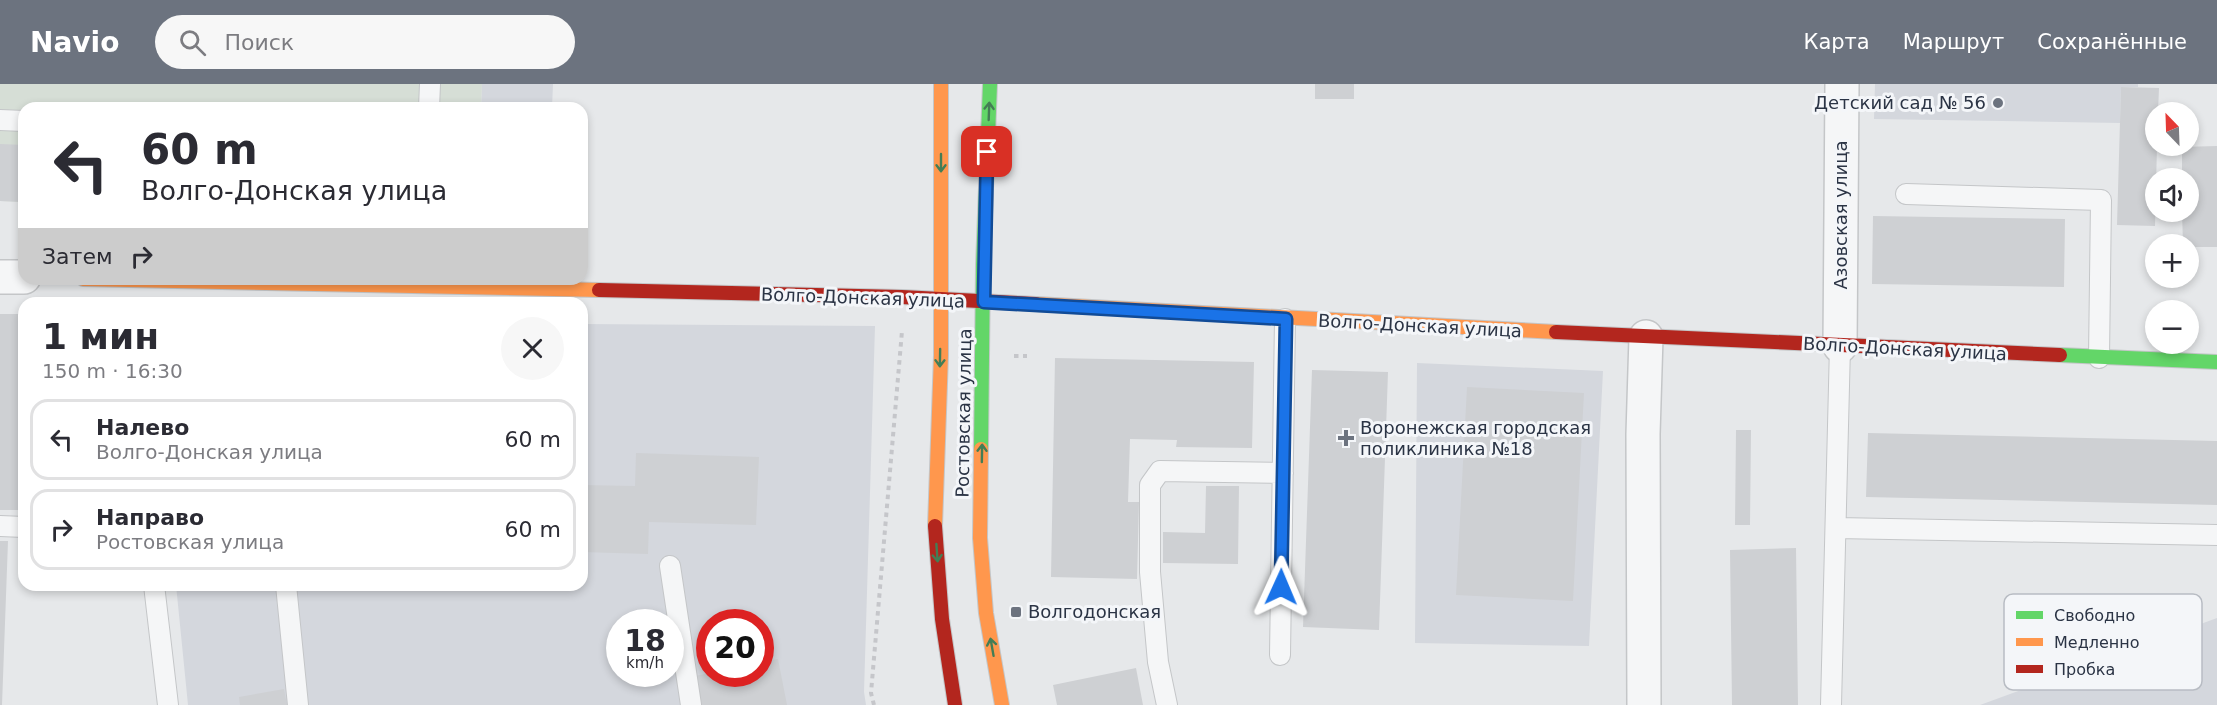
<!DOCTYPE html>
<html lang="ru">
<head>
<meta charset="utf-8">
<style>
	body { margin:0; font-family:"DejaVu Sans",sans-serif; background:#f7f7f7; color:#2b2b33; height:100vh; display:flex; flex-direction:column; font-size:22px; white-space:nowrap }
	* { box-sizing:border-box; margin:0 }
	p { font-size:20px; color:#7c7c81 }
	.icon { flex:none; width:33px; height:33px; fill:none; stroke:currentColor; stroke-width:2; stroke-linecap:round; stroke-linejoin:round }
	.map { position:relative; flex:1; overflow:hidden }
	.details { position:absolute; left:18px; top:213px; width:570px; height:294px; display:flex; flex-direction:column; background:#fff; border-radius:18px; box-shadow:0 3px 9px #0003 }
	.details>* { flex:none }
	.hud { position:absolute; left:18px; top:18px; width:570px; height:183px; border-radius:18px; box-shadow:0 3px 9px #0003; background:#fff; color:#2b2b33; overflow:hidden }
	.needle { width:39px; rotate:337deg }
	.tools { position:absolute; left:2145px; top:18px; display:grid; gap:12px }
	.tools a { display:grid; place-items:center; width:54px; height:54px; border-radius:50%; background:#fff; box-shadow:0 3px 9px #0003; font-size:30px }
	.speed { position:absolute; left:606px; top:525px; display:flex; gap:12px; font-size:30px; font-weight:700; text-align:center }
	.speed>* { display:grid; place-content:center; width:78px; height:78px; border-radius:50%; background:#fff; box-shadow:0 3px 9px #0003; line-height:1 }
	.speed small { font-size:15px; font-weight:400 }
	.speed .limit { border:9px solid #d22; background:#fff; color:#111 }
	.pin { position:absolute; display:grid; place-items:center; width:51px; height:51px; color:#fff; margin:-26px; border-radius:12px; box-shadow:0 3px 9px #0006 }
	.me { position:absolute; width:66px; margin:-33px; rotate:1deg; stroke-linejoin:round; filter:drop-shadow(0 0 4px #0008) }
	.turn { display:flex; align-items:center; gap:21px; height:126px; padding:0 24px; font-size:27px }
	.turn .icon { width:78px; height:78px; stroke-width:2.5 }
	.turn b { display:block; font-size:42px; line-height:51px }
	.then { display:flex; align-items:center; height:57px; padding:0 24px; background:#0003; gap:12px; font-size:22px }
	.round { display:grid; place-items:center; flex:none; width:63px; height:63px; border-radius:32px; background:#f7f7f7 }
	.summary { display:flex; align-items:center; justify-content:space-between; height:102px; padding:0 24px }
	h1 { font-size:36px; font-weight:700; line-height:45px }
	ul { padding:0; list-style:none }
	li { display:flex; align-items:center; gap:18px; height:81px; margin:0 12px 9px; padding:0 12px; border:3px solid #e1e1e2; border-radius:18px }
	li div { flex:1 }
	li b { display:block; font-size:22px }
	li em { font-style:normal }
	header { display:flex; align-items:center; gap:36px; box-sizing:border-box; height:84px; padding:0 30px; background:#6c737f; color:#fff }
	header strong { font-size:28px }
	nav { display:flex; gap:33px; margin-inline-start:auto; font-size:21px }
	.search { width:420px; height:54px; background:#f7f7f7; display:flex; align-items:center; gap:15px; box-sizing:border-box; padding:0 21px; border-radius:33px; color:#7c7c81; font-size:22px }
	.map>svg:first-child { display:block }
	.built { fill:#d4d7dd; fill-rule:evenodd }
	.green { fill:#d6ded6 }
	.building { fill:#ced0d3 }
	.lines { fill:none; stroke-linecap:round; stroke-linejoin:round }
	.lane-casing { stroke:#c4c6c8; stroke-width:22 }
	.street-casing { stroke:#c4c6c8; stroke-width:36 }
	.fast-casing { stroke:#c4c6c8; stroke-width:16 }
	.slow-casing { stroke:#c4c6c8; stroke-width:16 }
	.jam-casing { stroke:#c4c6c8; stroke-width:16 }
	.path { stroke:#c5c6ca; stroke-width:4; stroke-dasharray:4.5 4.5; stroke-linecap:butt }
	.lane { stroke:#f5f6f7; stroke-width:20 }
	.street { stroke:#f5f6f7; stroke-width:33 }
	.fast { stroke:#63d668; stroke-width:14 }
	.slow { stroke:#ff974d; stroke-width:14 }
	.jam { stroke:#b3261e; stroke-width:14 }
	.oneway { stroke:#447d55 }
	.route-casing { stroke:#114b97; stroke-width:15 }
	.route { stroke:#1a73e8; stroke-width:10 }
	.poi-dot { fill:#6c737f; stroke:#f4f6f9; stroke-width:2 }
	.labels { text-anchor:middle; stroke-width:6; stroke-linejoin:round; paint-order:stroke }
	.poi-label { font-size:18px; fill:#2b3445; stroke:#f4f6f9; text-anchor:start }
	.street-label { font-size:18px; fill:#2b3445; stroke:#f4f6f9 }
	.key { fill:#f4f6f9; stroke:#b8bcc3; stroke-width:1.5 }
	.key-label { font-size:16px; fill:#2b3445 }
</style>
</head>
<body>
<header>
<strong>Navio</strong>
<div class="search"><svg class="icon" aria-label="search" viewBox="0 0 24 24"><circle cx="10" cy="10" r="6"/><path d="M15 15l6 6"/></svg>Поиск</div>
<nav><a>Карта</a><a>Маршрут</a><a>Сохранённые</a></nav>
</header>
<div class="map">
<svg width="2217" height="621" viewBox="0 0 2217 621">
	<rect width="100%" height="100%" fill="#e6e8ea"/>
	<path class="built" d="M482,0H553L552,24H481Z
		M1875,0H2138V3H2121L2120,39L1874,35Z
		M582,240L875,242L864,608L866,621H188L176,501H582ZM620,538H670V590H620ZM710,538H760V590H710Z
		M1417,279L1603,287L1589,562L1415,559Z
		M2217,534V621H1980Z"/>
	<path class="green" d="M0,0H482L481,24H24V118L0,117Z"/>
	<path class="building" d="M1315,0H1354V15H1315Z
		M2121,3L2159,4L2158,28H2156V62H2157L2155,142L2117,141Z
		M0,60L24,61V118L0,117Z
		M2217,62V163H2188V160H2183L2182,128H2188V94H2182V63Z
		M1873,132L2065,135L2064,203L1872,200Z
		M0,230H21L22,426H0Z
		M1055,274L1254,278L1252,364L1176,363L1177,356L1130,355L1128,418H1139L1137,495L1051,493Z
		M1312,286L1388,288L1379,546L1303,543Z
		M1467,303L1584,309L1573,517L1456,511Z
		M1736,346H1751L1750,441H1735Z
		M1868,349L2217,357V421L1866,413Z
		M636,369L759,373L756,441L649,438L648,470L582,468V401L635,402Z
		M1206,402H1239L1238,480L1163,479V448L1205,449Z
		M0,457H8L2,621H0Z
		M1796,464L1798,621H1732L1730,466Z
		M778,575L787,621H701L695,592L710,589L760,590V578Z
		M1136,584L1143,621H1057L1053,601Z
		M284,605L287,621H240L239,613Z"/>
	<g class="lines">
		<defs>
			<path id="lane" d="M429,24L430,0
				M0,36L24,37
				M1906,110L2101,116L2099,274
				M0,442L24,443
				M1837,444L2217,451
				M670,482L691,621
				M154,501L168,621
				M286,501L298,621
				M1280,571L1285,235
				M1167,621L1158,578L1150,488V401L1160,387L1283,389
				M1831,621L1840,262"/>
			<path id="street" d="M0,193H24
				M1840,262L1842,0
				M1644,621L1643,350L1646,253"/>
			<path id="fast" d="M2060,271L2217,278
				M981,365L983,181L990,0"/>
			<path id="slow" d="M83,195L599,206
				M1036,220L1556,248
				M981,365L980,454L986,529L1002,621
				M935,442L941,271V0"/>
			<path id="jam" d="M599,206L902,213L1036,220
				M1556,248L2060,271
				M935,442L942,535L955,621"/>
		</defs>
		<use href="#lane" class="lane-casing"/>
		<use href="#street" class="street-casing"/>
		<use href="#fast" class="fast-casing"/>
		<use href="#slow" class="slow-casing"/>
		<use href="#jam" class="jam-casing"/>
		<path class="path" d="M46,219H56
			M1014,272H1027
			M874,621L871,609L902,247"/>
		<use href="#lane" class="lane"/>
		<use href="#street" class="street"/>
		<use href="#fast" class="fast"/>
		<use href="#slow" class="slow"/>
		<use href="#jam" class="jam"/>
	</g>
	<defs><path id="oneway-shaft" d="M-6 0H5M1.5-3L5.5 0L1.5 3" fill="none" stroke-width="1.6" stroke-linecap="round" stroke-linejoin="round" transform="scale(1.5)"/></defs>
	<g class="oneway">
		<use href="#oneway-shaft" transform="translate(989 27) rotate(-88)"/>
		<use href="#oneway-shaft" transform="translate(941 79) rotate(90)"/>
		<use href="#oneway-shaft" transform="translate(940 274) rotate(91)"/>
		<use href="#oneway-shaft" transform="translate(982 369) rotate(-89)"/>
		<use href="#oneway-shaft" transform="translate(937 469) rotate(86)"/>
		<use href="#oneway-shaft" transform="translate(992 563) rotate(-100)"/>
	</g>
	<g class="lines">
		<defs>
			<path id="route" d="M987,68L984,218L1286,235L1281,503"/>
		</defs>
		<use href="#route" class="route-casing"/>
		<use href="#route" class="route"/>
	</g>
	<g class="poi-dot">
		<circle cx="1998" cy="19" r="6"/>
		<path d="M1343 345h6v6h6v6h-6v6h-6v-6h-6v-6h6z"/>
		<rect x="1010" y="522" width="12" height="12" rx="3"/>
	</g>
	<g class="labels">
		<g class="poi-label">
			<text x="1986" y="25" text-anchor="end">Детский сад № 56</text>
			<text x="1360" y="350">Воронежская городская<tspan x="1360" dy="21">поликлиника №18</tspan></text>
			<text x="1028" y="534">Волгодонская</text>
		</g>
		<g class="street-label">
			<text transform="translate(1841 131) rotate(-90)" y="6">Азовская улица</text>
			<text transform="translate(863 214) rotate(2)" y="6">Волго-Донская улица</text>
			<text transform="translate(1420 242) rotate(3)" y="6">Волго-Донская улица</text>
			<text transform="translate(1905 265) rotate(3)" y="6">Волго-Донская улица</text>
			<text transform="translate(964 329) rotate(-89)" y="6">Ростовская улица</text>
		</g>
	</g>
	<rect x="2004" y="510" width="198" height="96" rx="9" class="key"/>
	<rect x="2016" y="527" width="27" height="8" fill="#63d668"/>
	<rect x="2016" y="554" width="27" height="8" fill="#ff974d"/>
	<rect x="2016" y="581" width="27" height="8" fill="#b3261e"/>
	<g class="key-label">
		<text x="2054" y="537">Свободно</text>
		<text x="2054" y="564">Медленно</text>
		<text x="2054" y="591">Пробка</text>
	</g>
</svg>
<div class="tools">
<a><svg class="needle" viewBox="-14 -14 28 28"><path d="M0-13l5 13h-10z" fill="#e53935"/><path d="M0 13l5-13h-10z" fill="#7c7c81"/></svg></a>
<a><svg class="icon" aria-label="sound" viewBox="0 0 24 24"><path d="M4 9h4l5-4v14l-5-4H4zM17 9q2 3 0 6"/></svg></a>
<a>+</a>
<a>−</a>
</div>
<div class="speed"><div>18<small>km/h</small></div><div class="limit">20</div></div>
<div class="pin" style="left:987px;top:68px;background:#d93025"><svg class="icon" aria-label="arrive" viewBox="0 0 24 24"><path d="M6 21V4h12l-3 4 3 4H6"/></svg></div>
<svg class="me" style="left:1281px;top:503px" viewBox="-20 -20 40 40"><path d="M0-17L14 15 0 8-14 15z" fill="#1a73e8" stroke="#fff" stroke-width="4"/></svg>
<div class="hud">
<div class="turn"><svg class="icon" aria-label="left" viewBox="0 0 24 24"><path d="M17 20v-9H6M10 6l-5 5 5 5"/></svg><div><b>60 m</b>Волго-Донская улица</div></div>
<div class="then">Затем<svg class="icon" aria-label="right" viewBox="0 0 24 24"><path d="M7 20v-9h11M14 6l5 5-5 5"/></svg></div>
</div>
<section class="details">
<div class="summary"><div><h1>1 мин</h1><p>150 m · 16:30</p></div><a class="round"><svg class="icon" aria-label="close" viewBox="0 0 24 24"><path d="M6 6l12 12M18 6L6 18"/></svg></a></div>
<ul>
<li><svg class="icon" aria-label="left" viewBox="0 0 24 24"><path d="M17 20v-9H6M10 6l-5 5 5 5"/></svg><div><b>Налево</b><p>Волго-Донская улица</p></div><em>60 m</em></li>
<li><svg class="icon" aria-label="right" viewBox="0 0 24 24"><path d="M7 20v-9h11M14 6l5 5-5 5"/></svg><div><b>Направо</b><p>Ростовская улица</p></div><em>60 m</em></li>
</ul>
</section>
</div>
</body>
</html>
